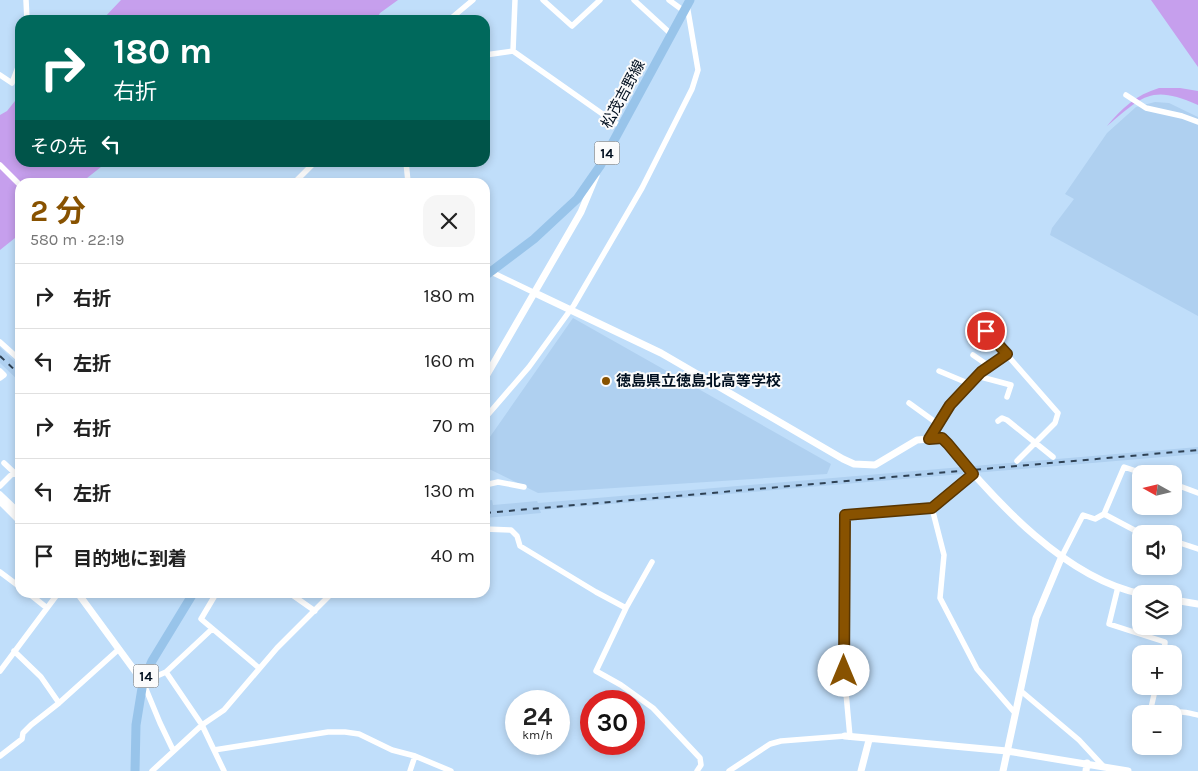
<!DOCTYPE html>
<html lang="ja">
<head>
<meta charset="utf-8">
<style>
	body { margin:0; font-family:Karla,"Noto Sans JP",sans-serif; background:#f6f6f6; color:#222; height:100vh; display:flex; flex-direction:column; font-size:19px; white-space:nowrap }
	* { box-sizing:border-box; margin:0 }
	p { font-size:16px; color:#767676 }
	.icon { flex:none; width:28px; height:28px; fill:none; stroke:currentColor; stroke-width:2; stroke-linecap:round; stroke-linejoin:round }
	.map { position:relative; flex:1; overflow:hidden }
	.sheet { position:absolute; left:15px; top:178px; width:475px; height:420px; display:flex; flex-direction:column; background:#fff; border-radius:15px; box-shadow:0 2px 8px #0003 }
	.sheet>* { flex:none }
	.hud { position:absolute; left:15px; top:15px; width:475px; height:152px; border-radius:15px; box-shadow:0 2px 8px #0003; background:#00695c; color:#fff; overflow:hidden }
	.needle { width:32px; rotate:278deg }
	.buttons { position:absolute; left:1132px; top:465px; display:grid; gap:10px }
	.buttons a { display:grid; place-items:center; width:50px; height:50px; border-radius:10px; background:#fff; box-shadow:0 2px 8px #0003; font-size:25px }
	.speed { position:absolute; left:505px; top:690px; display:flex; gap:10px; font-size:25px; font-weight:700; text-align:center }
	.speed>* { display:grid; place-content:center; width:65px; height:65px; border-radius:50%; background:#fff; box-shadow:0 2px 8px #0003; line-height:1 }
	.speed small { font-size:12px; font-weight:400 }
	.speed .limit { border:8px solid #d22; background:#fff; color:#111 }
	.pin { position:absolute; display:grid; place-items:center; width:42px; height:42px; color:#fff; margin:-21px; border:2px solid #fff; border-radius:50%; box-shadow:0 1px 5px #0007 }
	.me { position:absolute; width:55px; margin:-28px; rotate:0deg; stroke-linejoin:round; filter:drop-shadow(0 0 4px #0008) }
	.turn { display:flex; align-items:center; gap:18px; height:105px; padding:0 15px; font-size:22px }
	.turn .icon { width:65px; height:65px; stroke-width:2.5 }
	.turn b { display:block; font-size:35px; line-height:42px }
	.then { display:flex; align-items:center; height:48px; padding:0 15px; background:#0003; gap:10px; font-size:19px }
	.round { display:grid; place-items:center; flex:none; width:52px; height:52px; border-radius:15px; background:#f6f6f6 }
	.head { display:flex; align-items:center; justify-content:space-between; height:85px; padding:0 15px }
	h1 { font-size:30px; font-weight:700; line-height:38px; color:#885200 }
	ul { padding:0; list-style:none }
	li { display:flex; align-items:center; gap:15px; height:65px; padding:0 15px; border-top:1px solid #e0e0e0 }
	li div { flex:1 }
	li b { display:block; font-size:19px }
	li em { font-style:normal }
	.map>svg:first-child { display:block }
	.built { fill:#afd0f0 }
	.water { fill:#c69fed }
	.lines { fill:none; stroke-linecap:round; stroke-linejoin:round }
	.minor { stroke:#fff; stroke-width:5.5 }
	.tertiary { stroke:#fff; stroke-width:7 }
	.primary { stroke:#98c4ea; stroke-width:9 }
	.rail { stroke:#2e4154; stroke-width:2; stroke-dasharray:6 6; stroke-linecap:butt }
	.route-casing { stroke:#583500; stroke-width:12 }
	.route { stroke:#885200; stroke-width:9 }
	.poi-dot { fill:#885200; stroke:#fbfbfb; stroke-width:2 }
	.labels { text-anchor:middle; stroke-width:4; stroke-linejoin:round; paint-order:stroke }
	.shield { fill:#fbfbfb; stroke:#4b5661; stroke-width:1 }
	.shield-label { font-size:14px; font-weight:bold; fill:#000f1f }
	.street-label { font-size:15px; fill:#000f1f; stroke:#fbfbfb }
	.poi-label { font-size:15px; font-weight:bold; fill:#000f1f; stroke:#fbfbfb; text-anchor:start }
</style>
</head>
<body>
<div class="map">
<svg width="1198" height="771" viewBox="0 0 1198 771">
	<rect width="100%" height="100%" fill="#c0defa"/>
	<path class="built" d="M1155,102L1169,103L1198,117V316L1050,235L1052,228L1074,199L1065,194L1107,133L1136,107Z
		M573,318L831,464L827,474L538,493L485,467V444Z
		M0,347L20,367V382L0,363Z
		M1198,447V454L540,510L541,513L485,518V501L492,500L493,505L537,501L538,503Z"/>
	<path class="water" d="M121,0H398L380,13L376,20H102Z
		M1151,0H1198V67Z
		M1159,88H1180L1198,91V105C1151,84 1143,96 1107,126C1122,108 1136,95 1159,88Z
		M20,100V162L106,163L82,182H20V234L0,250V115L7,111L15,101Z"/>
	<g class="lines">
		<path class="minor" d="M26,0L27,20
			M543,0L572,26L600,0
			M634,0L671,34
			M669,0L684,11
			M449,20L473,0
			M513,51L515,0
			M485,55L513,51L621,127
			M0,75L12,83L20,62
			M1126,95L1146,108L1182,116L1198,122
			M406,162L408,182
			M0,165L20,185
			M295,182L315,162
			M485,269L535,293
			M985,326L994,340L1058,413L1055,423L1017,461
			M0,342L20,360
			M973,355L989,366
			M0,371L4,375L0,378
			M939,371L970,384
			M977,376L1011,385L1007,397
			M909,403L938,424
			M485,418L529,367L574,305L642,188L692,89L698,70L687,5
			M998,421L1002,418L1007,420L1053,457
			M929,439L950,405L981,372L1007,354
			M4,463L20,478
			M1174,484L1198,493
			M485,485L498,482L524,487
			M0,486L14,472
			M0,494L20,513
			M932,508L944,555L940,598L977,669L1015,713
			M1104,514L1136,531L1146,534
			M485,529L511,530L517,536L520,546L596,592L626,608
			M1174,541L1198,549
			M1062,556L1083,515L1095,519L1104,514L1124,467L1145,474
			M652,562L626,608L596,671L621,685L653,708L700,758L701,765L697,771
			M0,572L20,587
			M1118,587L1109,624L1165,642L1164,654
			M27,592L47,608
			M217,592L201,619L259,668
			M288,592L315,611
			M14,651L41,677L59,703
			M0,671L59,592
			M166,672L202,725L224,771
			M1156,686L1151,708C1166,714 1166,712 1181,712C1186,712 1193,714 1198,715
			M1021,691L1079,740L1104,767
			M850,737L844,671L845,515L932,508L973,474
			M173,750L160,723L143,682L166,672L212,629
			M214,750L328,732H345L359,734L392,750L415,756L451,771
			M0,756L22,739L23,733L31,725L59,703L119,649
			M152,771L202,725L224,710L277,648L333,592
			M410,771L415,756
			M729,771L770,744L781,741L845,736"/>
		<path class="tertiary" d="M535,293L661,353L843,459L854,464L875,465L917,440L942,438L948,444C996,502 1066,579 1142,594
			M485,378L581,212L596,176
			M0,501L20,521
			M77,592L143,682
			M1174,600L1198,604
			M845,736L1007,751L1128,771
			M861,771L869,740
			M1003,771L1036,618L1062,556
			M1086,771L1087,763"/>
		<path class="primary" d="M485,276L534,239L577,199L600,166L690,0
			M135,771L136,725L143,682L152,661L194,592"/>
		<path class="rail" d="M0,356L20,375
			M485,513L1198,450"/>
	</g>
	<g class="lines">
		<defs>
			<path id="route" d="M844,671L845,515L932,508L973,474L948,444L942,438L929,439L950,405L981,372L1007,354L986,331"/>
		</defs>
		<use href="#route" class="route-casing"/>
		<use href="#route" class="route"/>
	</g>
	<circle class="poi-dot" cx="606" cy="381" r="5"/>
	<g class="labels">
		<g class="shield">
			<rect x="594.5" y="141.5" width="25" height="23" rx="4"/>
			<rect x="133.5" y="664.5" width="25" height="23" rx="4"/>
		</g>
		<g class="shield-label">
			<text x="607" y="158">14</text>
			<text x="146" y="681">14</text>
		</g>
		<g class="street-label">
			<text transform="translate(623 94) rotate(-62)" y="5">松茂吉野線</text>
		</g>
		<g class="poi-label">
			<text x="616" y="386">徳島県立徳島北高等学校</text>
		</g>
	</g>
</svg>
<div class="buttons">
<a><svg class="needle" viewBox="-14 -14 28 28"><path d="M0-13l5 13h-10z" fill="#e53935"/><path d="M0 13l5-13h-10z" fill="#767676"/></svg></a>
<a><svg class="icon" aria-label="sound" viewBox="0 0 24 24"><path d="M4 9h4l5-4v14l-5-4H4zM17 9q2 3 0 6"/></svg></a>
<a><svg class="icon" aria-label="layers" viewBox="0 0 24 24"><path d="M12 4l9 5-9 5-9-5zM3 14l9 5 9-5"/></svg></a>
<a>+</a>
<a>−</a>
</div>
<div class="speed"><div>24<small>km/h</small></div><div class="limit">30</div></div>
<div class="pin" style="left:986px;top:331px;background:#d93025"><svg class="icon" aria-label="arrive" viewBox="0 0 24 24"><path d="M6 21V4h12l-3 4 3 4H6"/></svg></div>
<svg class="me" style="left:844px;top:671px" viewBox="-20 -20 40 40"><circle r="19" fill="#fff"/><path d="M0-13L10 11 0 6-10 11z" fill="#885200"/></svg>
<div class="hud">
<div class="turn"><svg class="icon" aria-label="right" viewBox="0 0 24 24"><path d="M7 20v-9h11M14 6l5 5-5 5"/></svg><div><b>180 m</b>右折</div></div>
<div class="then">その先<svg class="icon" aria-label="left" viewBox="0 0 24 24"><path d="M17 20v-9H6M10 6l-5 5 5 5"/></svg></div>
</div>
<section class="sheet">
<div class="head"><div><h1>2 分</h1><p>580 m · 22:19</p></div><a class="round"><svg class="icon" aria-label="close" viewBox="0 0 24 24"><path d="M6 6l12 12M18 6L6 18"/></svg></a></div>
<ul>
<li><svg class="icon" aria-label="right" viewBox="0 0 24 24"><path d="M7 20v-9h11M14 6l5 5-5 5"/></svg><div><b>右折</b></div><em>180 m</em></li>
<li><svg class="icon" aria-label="left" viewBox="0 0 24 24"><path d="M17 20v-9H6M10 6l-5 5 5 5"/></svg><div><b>左折</b></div><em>160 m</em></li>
<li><svg class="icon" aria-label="right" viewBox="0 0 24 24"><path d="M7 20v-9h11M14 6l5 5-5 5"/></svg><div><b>右折</b></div><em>70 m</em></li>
<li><svg class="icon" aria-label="left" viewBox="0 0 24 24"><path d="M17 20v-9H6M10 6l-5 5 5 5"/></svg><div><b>左折</b></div><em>130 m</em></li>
<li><svg class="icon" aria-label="arrive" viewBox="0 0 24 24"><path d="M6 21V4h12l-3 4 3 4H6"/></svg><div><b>目的地に到着</b></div><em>40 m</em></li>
</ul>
</section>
</div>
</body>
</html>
